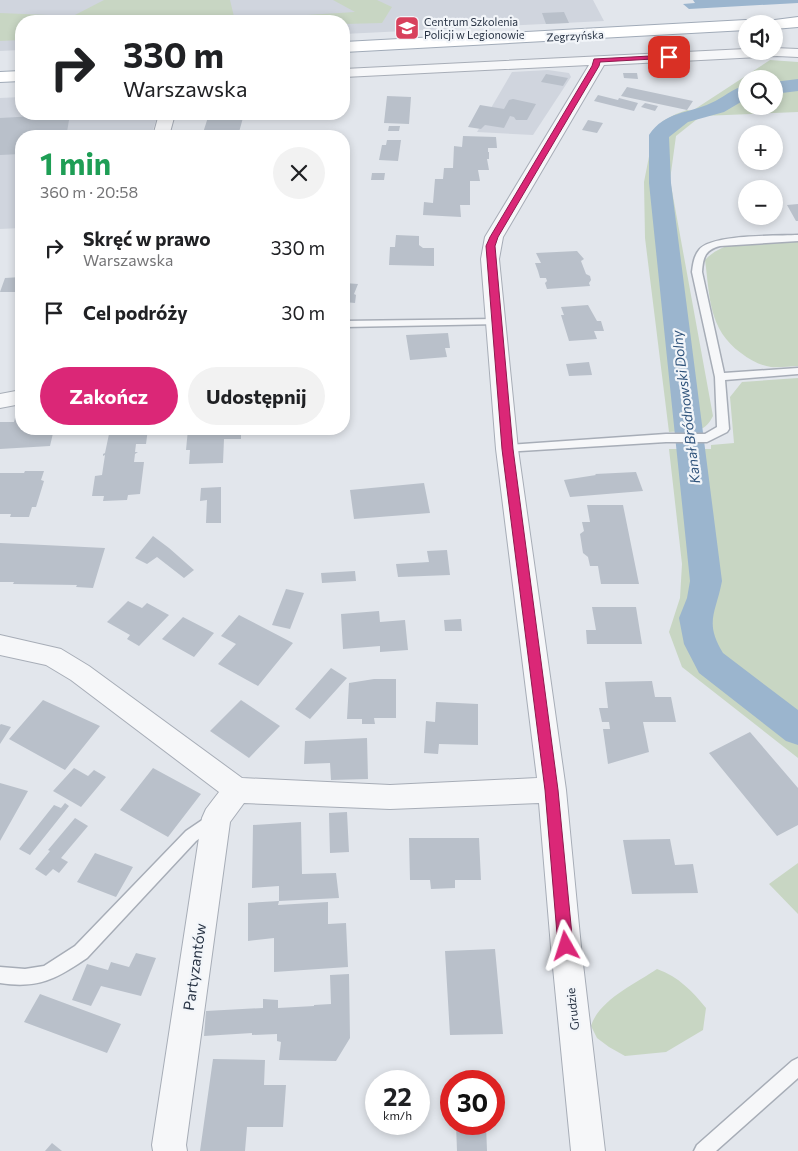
<!DOCTYPE html>
<html lang="pl">
<head>
<meta charset="utf-8">
<style>
	body { margin:0; font-family:Commissioner,sans-serif; background:#f2f2f2; color:#202124; height:100vh; display:flex; flex-direction:column; font-size:19px; white-space:nowrap }
	* { box-sizing:border-box; margin:0 }
	p { font-size:16px; color:#757577 }
	.icon { flex:none; width:28px; height:28px; fill:none; stroke:currentColor; stroke-width:2; stroke-linecap:round; stroke-linejoin:round }
	.map { position:relative; flex:1; overflow:hidden }
	.sheet { position:absolute; left:15px; top:130px; width:335px; height:305px; display:flex; flex-direction:column; background:#fff; border-radius:20px; box-shadow:0 2px 8px #0003 }
	.sheet>* { flex:none }
	.hud { position:absolute; left:15px; top:15px; width:335px; height:105px; border-radius:20px; box-shadow:0 2px 8px #0003; background:#fff; color:#202124; overflow:hidden }
	.fabs { position:absolute; left:738px; top:15px; display:grid; gap:10px }
	.fabs a { display:grid; place-items:center; width:45px; height:45px; border-radius:50%; background:#fff; box-shadow:0 2px 8px #0003; font-size:25px }
	.speed { position:absolute; left:365px; top:1070px; display:flex; gap:10px; font-size:25px; font-weight:700; text-align:center }
	.speed>* { display:grid; place-content:center; width:65px; height:65px; border-radius:50%; background:#fff; box-shadow:0 2px 8px #0003; line-height:1 }
	.speed small { font-size:12px; font-weight:400 }
	.speed .limit { border:8px solid #d22; background:#fff; color:#111 }
	.pin { position:absolute; display:grid; place-items:center; width:42px; height:42px; color:#fff; margin:-21px; border-radius:10px; box-shadow:0 2px 8px #0006 }
	.me { position:absolute; width:55px; margin:-28px; rotate:354deg; stroke-linejoin:round; filter:drop-shadow(0 0 4px #0008) }
	.turn { display:flex; align-items:center; gap:18px; height:105px; padding:0 25px; font-size:22px }
	.turn .icon { width:65px; height:65px; stroke-width:2.5 }
	.turn b { display:block; font-size:35px; line-height:42px }
	.round { display:grid; place-items:center; flex:none; width:52px; height:52px; border-radius:26px; background:#f2f2f2 }
	.overview { display:flex; align-items:center; justify-content:space-between; height:85px; padding:0 25px }
	h1 { font-size:30px; font-weight:700; line-height:38px; color:#1e9e55 }
	.cta { display:flex; gap:10px; margin-top:auto; padding:10px 25px }
	.cta a { flex:1; height:58px; border-radius:30px; background:#db2777; color:#fff; font-size:20px; font-weight:700; line-height:58px; text-align:center }
	.cta a+a { background:#f2f2f2; color:#202124 }
	ul { padding:0; list-style:none }
	li { display:flex; align-items:center; gap:15px; height:65px; padding:0 25px }
	li div { flex:1 }
	li b { display:block; font-size:19px }
	li em { font-style:normal }
	.map>svg:first-child { display:block }
	.built { fill:#d0d5de }
	.green { fill:#c8d6c3; fill-rule:evenodd }
	.water { fill:#9bb5ce }
	.lines { fill:none; stroke-linecap:round; stroke-linejoin:round }
	.canal { fill:#9bb5ce; fill-rule:evenodd }
	.building { fill:#b9c0ca }
	.lane-casing { stroke:#a7adb7; stroke-width:3 }
	.street-casing { stroke:#a7adb7; stroke-width:2 }
	.primary-casing { stroke:#a1abb8; stroke-width:2 }
	.lane { fill:#f6f7f9; fill-rule:evenodd }
	.street { fill:#f6f7f9; fill-rule:evenodd }
	.primary { fill:#fff; fill-rule:evenodd }
	.route { fill:#db2777; stroke:#8e194d }
	.labels { text-anchor:middle; stroke-width:4.5; stroke-linejoin:round; paint-order:stroke }
	.far-poi-label { font-size:11px; fill:#293445; stroke:#f2f5f9; text-anchor:start }
	.far-street-label { font-size:11px; fill:#293445; stroke:#f2f5f9 }
	.street-label { font-size:12px; fill:#293445; stroke:#f2f5f9 }
	.water-label { font-size:14px; font-style:italic; fill:#30547c; stroke:#f2f5f9 }
	.near-street-label { font-size:15px; fill:#293445; stroke:#f2f5f9 }
</style>
</head>
<body>
<div class="map">
<svg width="798" height="1151" viewBox="0 0 798 1151">
	<rect width="100%" height="100%" fill="#e2e6ec"/>
	<path class="built" d="M0,0H593L604,21L344,34V21H21V50L0,51Z
		M548,70L569,73L571,77L533,135L477,132L512,72Z
		M21,97V114H158L151,136H21V228L0,229V98Z"/>
	<path class="green" d="M104,0H230L235,21H21V40L0,41V13L73,16Z
		M333,0H377L392,7L382,23L344,24V21H283L290,16L355,12Z
		M770,60L798,62V112L701,116L676,136L670,180L713,416C703,436 689,431 669,432L645,238L644,182L654,131L663,121L676,114L687,110L692,111ZM746,79H774V106H746Z
		M798,240V366C790,366 780,368 771,367C759,365 750,360 741,353C708,329 710,296 705,260C727,236 768,241 798,240Z
		M798,378V758L682,667L669,632L680,598L682,564L669,449H711V445L734,443L730,397L742,382Z
		M798,863V914L769,884Z
		M657,969C679,977 692,991 706,1008L703,1030L666,1052L625,1056L609,1047L597,1038L591,1026C599,1000 635,984 657,969Z"/>
	<path class="water" d="M693,0H798V3L689,9L683,4L695,3Z"/>
	<g class="lines">
		<path class="canal" d="M798,79V91L774,94V82Z
			M746,85V99L724,112L688,122L669,137L671,183L722,581C716,613 704,622 723,653L798,710V745L786,741L699,673L684,644L679,618L687,598L690,581L649,183V135C665,111 688,114 711,103C723,98 733,88 746,85Z"/>
	</g>
	<path class="building" d="M564,12L569,23L546,24L542,13Z
		M623,73H637L638,79L624,78Z
		M546,74L568,78L563,86L541,82Z
		M627,87L693,101L687,110L621,96Z
		M598,95L618,100L619,98L638,103L634,111L594,101Z
		M387,96L411,97L409,124L384,123Z
		M513,99L536,104L527,120H516L514,117L510,116L504,128L485,125L481,129L468,127L480,105L504,109L509,100Z
		M645,103L658,106L655,111L641,107Z
		M70,114L67,132H63L62,136H21V154L0,155V118Z
		M209,114H244L238,136H202Z
		M588,120L603,123L597,133L582,130Z
		M389,126H400L399,131H388Z
		M463,136L496,137L497,148H488V152H489V159H487L489,170H478L480,181H470V205H460L461,217L423,215L424,202L433,203L435,179H443L444,168H453L454,146L462,147Z
		M387,140H401L398,161L379,160L382,145H386Z
		M372,173H385L384,180H371Z
		M344,199L348,200L346,217H344Z
		M798,204V221H796L787,205Z
		M396,235L419,236V245L423,248H434V266L389,265L390,247H395Z
		M577,251L584,259L581,261L586,274L590,276L591,280L589,283L590,286L547,289L545,283L547,281L546,278H540L538,271L535,263H541L536,253Z
		M21,277V292H0L5,278Z
		M344,283L358,284L354,294L356,295L355,303L344,302Z
		M588,305L597,321H601L604,331H594L597,339L569,341L561,315H564L561,307Z
		M448,333L450,348H445L447,357L410,360L406,335Z
		M21,347V366H15Z
		M589,362L592,375L569,376L566,364Z
		M21,417V429H54L50,446L0,449V422H14L15,418Z
		M104,429H148L146,444H136L135,452H138L135,454L134,462H144L140,494L128,495L127,500L103,501L104,496H92L95,476L102,475L105,455L103,456V454L105,453L109,434H103Z
		M188,429H241V439H224L223,463L189,464L190,450H186Z
		M25,471H44L41,480L44,481L36,507H32L29,517H10L11,514H0V473H24Z
		M636,472L643,491L570,497L564,480L596,475L595,474Z
		M424,483L430,513L354,519L350,490Z
		M221,487V523H206L207,500L200,501L201,488Z
		M587,505H623L639,584H601L598,566H590L588,557L583,553L580,534L584,531L582,522H590Z
		M153,536L169,548L194,570L184,578L157,557L147,564L135,558Z
		M0,543L44,545L105,548L93,588L76,587L77,585L13,584L14,582H0Z
		M447,550L450,575L398,577L396,564L429,562L427,551Z
		M355,571L356,581L322,583L321,573Z
		M286,589L304,593L290,629L272,625Z
		M128,601L142,608L147,603L169,615L139,646L127,639L130,635L107,622Z
		M592,607H636L642,644H587L586,630H596Z
		M379,611L380,622L405,620L408,650L380,652V646L343,649L341,614Z
		M239,615L293,643L258,686L218,664L236,644L221,636Z
		M183,617L214,633L194,657L162,639Z
		M461,619L462,631H445L444,620Z
		M331,668L347,678L310,719L295,709Z
		M374,679H396V718H374L375,724H362V719H347L349,683Z
		M652,681L655,697H671L676,722H643L649,752L608,764L603,729H610L609,722H602L599,708H608L605,682Z
		M43,700L100,726L65,770L9,739Z
		M241,700L280,726L249,758L210,731Z
		M436,702L478,704V745L439,744L438,754L424,753L426,721L435,722Z
		M1,724L11,727L0,744V725Z
		M750,732L798,788V825L777,836L709,753Z
		M367,738L368,779L331,780L330,763L304,764L305,741Z
		M74,768L88,776L94,770L106,777L81,807L53,791Z
		M153,768L201,794L168,837L120,810Z
		M0,783L28,791L0,841Z
		M65,803L69,806L30,855L19,849L54,805L61,808Z
		M347,812L349,852L330,853L329,813Z
		M75,818L88,826L61,858L68,862L59,873L53,869L46,876L35,869L50,851L48,850Z
		M301,822L302,874L336,873L339,898L279,901V886L252,888L253,825Z
		M409,838H479L481,880H455V888L431,889L430,880H410Z
		M670,839L675,865L693,864L698,893L632,894L623,840Z
		M95,853L133,867L116,897L77,882Z
		M279,901L278,905L328,902V924L346,923L348,967L274,972V938L248,941V903Z
		M495,949L503,1034L450,1035L445,951Z
		M136,953L156,958L141,996L101,986L91,1006L72,1000L87,964L108,970L111,962L129,967Z
		M349,974L350,1038L336,1061L279,1060L281,1042L277,1041V1034L252,1035V1033L204,1036L206,1011L263,1008V999L278,1000V1008L314,1006V1005L331,1004L330,975Z
		M40,994L121,1024L107,1053L24,1022Z
		M213,1059L265,1060L264,1085H286L283,1127H247L245,1151H200Z
		M456,1124H486L487,1151H457Z
		M52,1143L62,1151H45Z"/>
	<g class="lines">
		<defs>
			<path id="lane" d="M798,235V241L720,246C705,250 703,257 702,272L724,373L798,368V374L725,380L729,429L727,432L707,442H666L503,452L501,449L507,445L666,434H705L717,427L715,377L692,272C693,264 694,256 699,250C711,234 778,236 798,235Z
				M496,319L500,320V324L344,327V321Z
				M214,812L219,814L221,819L219,824L196,841L87,958C56,979 38,989 0,983V967L25,969L44,966L75,946L186,831Z
				M798,1058V1078L716,1151H694L697,1145L792,1061Z"/>
			<path id="street" d="M774,48L798,49V57L777,56L604,65L503,237L499,259L518,449L566,790L581,947L605,1151H571L551,947L539,803L390,809L244,803L230,822L186,1145L187,1151H153L152,1145L202,818L206,809L219,792L71,680L46,665L0,655V635L61,649L89,666L242,778L390,785L537,778L496,449L481,259L485,237L589,65L344,77V69L746,49V51H774Z
				M159,114H175L169,136H153Z
				M21,390V404L0,408V394Z"/>
			<path id="primary" d="M798,17V27L774,29V24H765L767,21Z
				M746,20L753,24H746V30L344,52V42Z
				M21,71V81L0,82V72Z"/>
		</defs>
		<use href="#lane" class="lane-casing"/>
		<use href="#street" class="street-casing"/>
		<use href="#primary" class="primary-casing"/>
		<use href="#lane" class="lane"/>
		<use href="#street" class="street"/>
		<use href="#primary" class="primary"/>
	</g>
	<path class="route" d="M669,55H671V58L600,62L599,66L498,237L495,246L513,449L558,790L573,946L571,952L566,954L560,952L558,946L545,790L502,449L486,246L490,237L592,66L594,59Z"/>
	<defs>
		<symbol id="university-square" viewBox="-11 -11 22 22"><rect x="-9" y="-9" width="18" height="18" rx="4" fill="#d8405c" stroke="#f2f5f9"/><path d="M0-5L7-2L0 1L-7-2ZM-4 1L0 2.5L4 1V4Q0 6-4 4Z" fill="#fff"/></symbol>
	</defs>
	<g fill-rule="evenodd">
		<use href="#university-square" x="393" y="14" width="28" height="28"/>
	</g>
	<g class="labels">
		<g class="far-poi-label">
			<text x="424" y="26">Centrum Szkolenia<tspan x="424" dy="13">Policji w Legionowie</tspan></text>
		</g>
		<g class="far-street-label">
			<text transform="translate(575 36) rotate(-3)" y="4">Zegrzyńska</text>
		</g>
		<g class="street-label">
			<text transform="translate(573 1009) rotate(-96)" y="4">Grudzie</text>
		</g>
		<g class="water-label">
			<text transform="translate(686 407) rotate(-97)" y="5">Kanał Bródnowski Dolny</text>
		</g>
		<g class="near-street-label">
			<text transform="translate(195 967) rotate(-82)" y="5">Partyzantów</text>
		</g>
	</g>
</svg>
<div class="fabs">
<a><svg class="icon" aria-label="sound" viewBox="0 0 24 24"><path d="M4 9h4l5-4v14l-5-4H4zM17 9q2 3 0 6"/></svg></a>
<a><svg class="icon" aria-label="search" viewBox="0 0 24 24"><circle cx="10" cy="10" r="6"/><path d="M15 15l6 6"/></svg></a>
<a>+</a>
<a>−</a>
</div>
<div class="speed"><div>22<small>km/h</small></div><div class="limit">30</div></div>
<div class="pin" style="left:669px;top:57px;background:#d93025"><svg class="icon" aria-label="arrive" viewBox="0 0 24 24"><path d="M6 21V4h12l-3 4 3 4H6"/></svg></div>
<svg class="me" style="left:566px;top:946px" viewBox="-20 -20 40 40"><path d="M0-17L14 15 0 8-14 15z" fill="#db2777" stroke="#fff" stroke-width="4"/></svg>
<div class="hud">
<div class="turn"><svg class="icon" aria-label="right" viewBox="0 0 24 24"><path d="M7 20v-9h11M14 6l5 5-5 5"/></svg><div><b>330 m</b>Warszawska</div></div>
</div>
<section class="sheet">
<div class="overview"><div><h1>1 min</h1><p>360 m · 20:58</p></div><a class="round"><svg class="icon" aria-label="close" viewBox="0 0 24 24"><path d="M6 6l12 12M18 6L6 18"/></svg></a></div>
<ul>
<li><svg class="icon" aria-label="right" viewBox="0 0 24 24"><path d="M7 20v-9h11M14 6l5 5-5 5"/></svg><div><b>Skręć w prawo</b><p>Warszawska</p></div><em>330 m</em></li>
<li><svg class="icon" aria-label="arrive" viewBox="0 0 24 24"><path d="M6 21V4h12l-3 4 3 4H6"/></svg><div><b>Cel podróży</b></div><em>30 m</em></li>
</ul>
<div class="cta"><a>Zakończ</a><a>Udostępnij</a></div>
</section>
</div>
</body>
</html>
